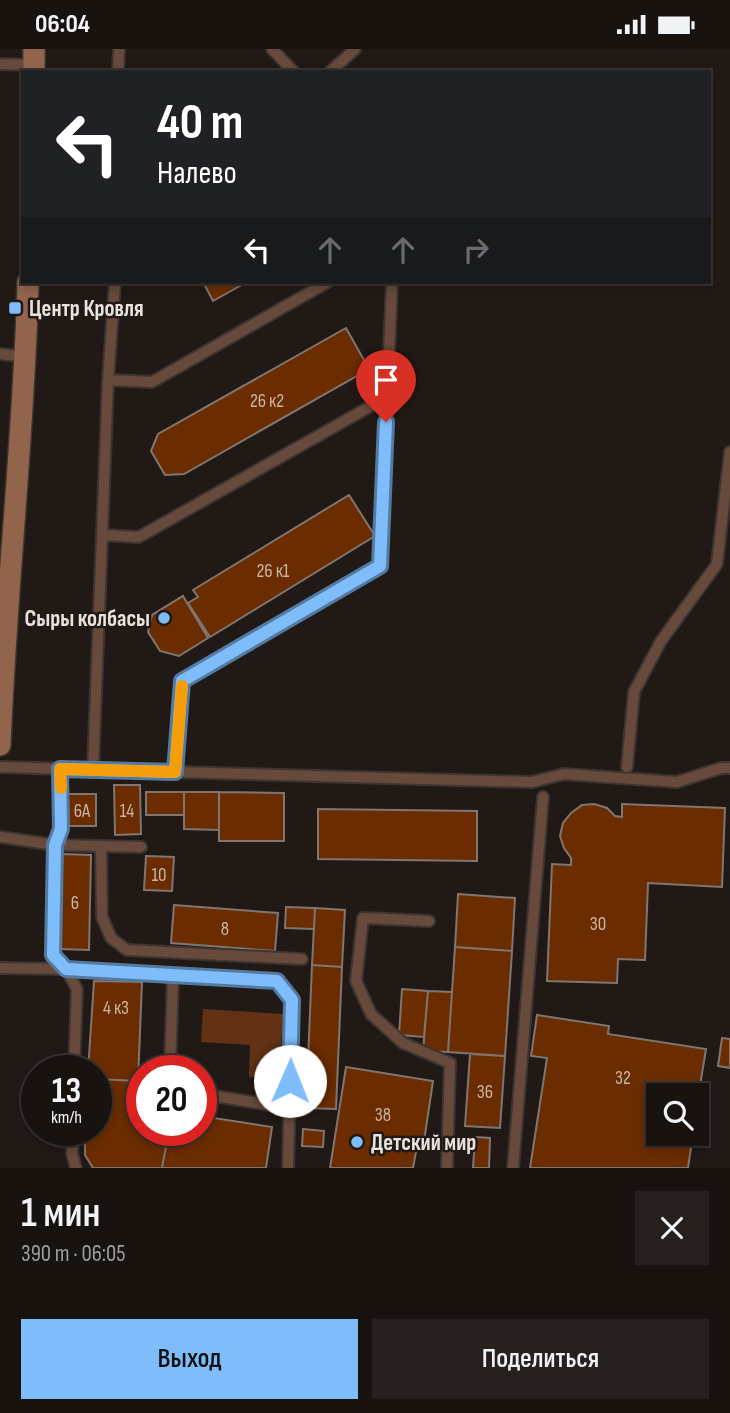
<!DOCTYPE html>
<html lang="ru">
<head>
<meta charset="utf-8">
<style>
	body { margin:0; font-family:"Sofia Sans Condensed",sans-serif; background:#26201e; color:#f1f3f6; height:100vh; display:flex; flex-direction:column; font-size:26px; white-space:nowrap }
	* { box-sizing:border-box; margin:0 }
	p { font-size:23px; color:#9f9e9f }
	.icon { flex:none; width:38px; height:38px; fill:none; stroke:currentColor; stroke-width:2; stroke-linecap:round; stroke-linejoin:round }
	.map { position:relative; height:1119px; overflow:hidden }
	.details { display:flex; flex-direction:column; background:#191310; flex:1 }
	.details>* { flex:none }
	.hud { position:absolute; left:21px; top:21px; width:690px; height:214px; border-radius:0px; box-shadow:0 4px 10px #0003,0 0 0 2px #373230; background:#202124; color:#fff; overflow:hidden }
	.tools { position:absolute; left:646px; top:1034px; display:grid; gap:14px }
	.tools a { display:grid; place-items:center; width:63px; height:63px; border-radius:0px; background:#191310; box-shadow:0 4px 10px #0003,0 0 0 2px #373230; font-size:35px }
	.speed { position:absolute; left:21px; top:1006px; display:flex; gap:14px; font-size:35px; font-weight:700; text-align:center }
	.speed>* { display:grid; place-content:center; width:91px; height:91px; border-radius:50%; background:#191310; box-shadow:0 4px 10px #0003,0 0 0 2px #373230; line-height:1 }
	.speed small { font-size:18px; font-weight:400 }
	.speed .limit { border:10px solid #d22; background:#fff; color:#111 }
	.pin { position:absolute; display:grid; place-items:center; width:60px; height:60px; color:#fff; margin:-72px -30px; border-radius:50% 50% 50% 0; rotate:-45deg; box-shadow:0 0 7px #0007 }
	.pin .icon { rotate:45deg }
	.me { position:absolute; width:77px; margin:-38px; rotate:1deg; stroke-linejoin:round; filter:drop-shadow(0 0 5px #0008) }
	.turn { display:flex; align-items:center; gap:24px; height:147px; padding:0 21px; font-size:32px }
	.turn .icon { width:91px; height:91px; stroke-width:2.5 }
	.turn b { display:block; font-size:49px; line-height:60px }
	.lanes { display:flex; align-items:center; height:66px; padding:0 21px; background:#0003; justify-content:center; gap:35px; direction:ltr }
	.lanes .off { opacity:.35 }
	.round { display:grid; place-items:center; flex:none; width:74px; height:74px; border-radius:0px; background:#26201e }
	.headline { display:flex; align-items:center; justify-content:space-between; height:119px; padding:0 21px }
	h1 { font-size:42px; font-weight:600; line-height:52px }
	.action { display:flex; gap:14px; margin-top:auto; padding:14px 21px }
	.action a { flex:1; height:80px; border-radius:0px; background:#7fbdfa; color:#111; font-size:28px; font-weight:600; line-height:80px; text-align:center }
	.action a+a { background:#26201e; color:#f1f3f6 }
	.status { display:flex; justify-content:space-between; align-items:center; height:49px; padding:0 35px; background:#191310; direction:ltr }
	.status svg { height:19px; fill:currentColor }
	.map>svg:first-child { display:block }
	.green { fill:#633215 }
	.building { fill:#6b2c00; stroke:#807671; stroke-width:2 }
	.lines { fill:none; stroke-linecap:round; stroke-linejoin:round }
	.lane-casing { stroke:#3d3531; stroke-width:14 }
	.secondary-casing { stroke:#3d3531; stroke-width:24 }
	.lane { stroke:#674a3b; stroke-width:10 }
	.secondary { stroke:#92644c; stroke-width:21 }
	.route-casing { stroke:#537ba2; stroke-width:18 }
	.route { stroke:#7fbdfa; stroke-width:12 }
	.slow { stroke:#f59e0b; stroke-width:12 }
	.poi-dot { fill:#7fbdfa; stroke:#211915; stroke-width:2.5 }
	.labels { text-anchor:middle; stroke-width:5; stroke-linejoin:round; paint-order:stroke }
	.number-label { font-size:19px; fill:#cab5a8 }
	.poi-label { font-size:23px; font-weight:bold; fill:#e9e3e0; stroke:#211915; text-anchor:start }
</style>
</head>
<body>
<div class="status"><b>06:04</b><svg viewBox="0 0 49 12"><path d="M0 12V9h3v3zM5 12V6h3v6zM10 12V3h3v9zM15 12V0h3v12zM26 1h20v11H26zM47 4h2v5h-2z"/></svg></div>
<div class="map">
<svg width="730" height="1119" viewBox="0 0 730 1119">
	<rect width="100%" height="100%" fill="#211915"/>
	<path class="green" d="M203,960L283,965L279,1029L249,1028L250,996L201,993Z"/>
	<path class="building" d="M203,233H247L213,252Z
		M346,279L369,320L184,425L165,426L151,402L158,385Z
		M349,446L375,487L210,588L188,554L198,548L193,541Z
		M183,547L208,589L179,607L160,602L148,583L152,566Z
		M114,736H140L141,785L115,786Z
		M146,743H184V766H146Z
		M184,743H219V781L184,780Z
		M219,743L284,744V792H219Z
		M68,745H96V777H68Z
		M594,755L607,759L615,767L622,768V755L725,759L722,838L648,834L645,911L618,910L617,934L547,932L552,815L571,816V809L564,799L560,787L563,774L571,764L582,756Z
		M318,760L477,762V812L318,810Z
		M61,805L91,806L89,901L59,900Z
		M146,807L174,808L172,842L144,841Z
		M458,845L515,849L512,902L455,898Z
		M174,856L278,864L275,902L171,894Z
		M286,858L315,859L314,880L285,879Z
		M315,859L345,861L342,918L312,916Z
		M455,898L512,902L505,1007L448,1003Z
		M312,916L342,918L336,1060L306,1059Z
		M94,932L142,933L138,1032L96,1030V1022H88Z
		M402,940L428,942L424,988L399,986Z
		M428,942L452,943L448,1003L423,1002Z
		M537,966L609,977L608,985L706,1000L696,1061V1046H658V1085H693L688,1119H530L547,1009L531,1007Z
		M722,989L730,990V1019L718,1017Z
		M470,1005L505,1007L500,1079L465,1077Z
		M346,1018L433,1032L423,1099L417,1097L413,1119H330Z
		M96,1030L138,1032L137,1050L142,1057V1082H169L162,1119H93L85,1106V1083L96,1082Z
		M201,1067L272,1078L266,1119H162L169,1082H201Z
		M303,1080L324,1082L323,1098L302,1097Z
		M475,1088L490,1089L489,1119H473Z"/>
	<g class="lines">
		<defs>
			<path id="lane" d="M272,0L294,23
				M0,15L34,16
				M118,23L119,0
				M330,23L355,0
				M0,305L26,308
				M108,331L152,333L328,233
				M102,486L139,488L387,348
				M0,718L532,733L564,725L677,733L721,719H730
				M627,718L634,643L661,592L717,515L730,403
				M60,720L61,780L55,796L53,906L66,920L77,940L74,1022
				M93,720L108,331L115,233
				M175,723L182,632L380,518L392,233
				M0,788L55,796L141,798
				M101,797L102,868L111,889L127,901L302,910
				M429,872L363,869L356,932L371,965L403,994L450,1014L447,1119
				M0,919L66,920L277,932L292,951L288,1119
				M170,1022L173,926
				M201,1045L290,1059
				M73,1082L72,1105L76,1119
				M513,1119L543,748"/>
			<path id="secondary" d="M34,23V0
				M0,696C6,541 24,387 28,233"/>
		</defs>
		<use href="#lane" class="lane-casing"/>
		<use href="#secondary" class="secondary-casing"/>
		<use href="#lane" class="lane"/>
		<use href="#secondary" class="secondary"/>
	</g>
	<g class="lines">
		<defs>
			<path id="route" d="M290,1032L292,951L277,932L66,920L53,906L55,796L61,780L60,720L175,723L182,632L380,517L386,373"/>
		</defs>
		<use href="#route" class="route-casing"/>
		<use href="#route" class="route"/>
		<path class="slow" d="M61,739L60,720L175,723L182,637"/>
	</g>
	<g class="poi-dot">
		<rect x="8" y="252" width="14" height="14" rx="3.5"/>
		<circle cx="164" cy="569" r="7"/>
		<circle cx="357" cy="1093" r="7"/>
	</g>
	<g class="labels">
		<g class="number-label">
			<text x="267" y="358">26 к2</text>
			<text x="273" y="528">26 к1</text>
			<text x="82" y="768">6А</text>
			<text x="127" y="768">14</text>
			<text x="159" y="832">10</text>
			<text x="75" y="860">6</text>
			<text x="598" y="881">30</text>
			<text x="225" y="886">8</text>
			<text x="116" y="965">4 к3</text>
			<text x="623" y="1035">32</text>
			<text x="485" y="1049">36</text>
			<text x="383" y="1072">38</text>
		</g>
		<g class="poi-label">
			<text x="29" y="267">Центр Кровля</text>
			<text x="150" y="577" text-anchor="end">Сыры колбасы</text>
			<text x="371" y="1101">Детский мир</text>
		</g>
	</g>
</svg>
<div class="tools">
<a><svg class="icon" aria-label="search" viewBox="0 0 24 24"><circle cx="10" cy="10" r="6"/><path d="M15 15l6 6"/></svg></a>
</div>
<div class="speed"><div>13<small>km/h</small></div><div class="limit">20</div></div>
<div class="pin" style="left:386px;top:373px;background:#d93025"><svg class="icon" aria-label="arrive" viewBox="0 0 24 24"><path d="M6 21V4h12l-3 4 3 4H6"/></svg></div>
<svg class="me" style="left:290px;top:1032px" viewBox="-20 -20 40 40"><circle r="19" fill="#fff"/><path d="M0-13L10 11 0 6-10 11z" fill="#7fbdfa"/></svg>
<div class="hud">
<div class="turn"><svg class="icon" aria-label="left" viewBox="0 0 24 24"><path d="M17 20v-9H6M10 6l-5 5 5 5"/></svg><div><b>40 m</b>Налево</div></div>
<div class="lanes"><svg class="icon" aria-label="left" viewBox="0 0 24 24"><path d="M17 20v-9H6M10 6l-5 5 5 5"/></svg><svg class="icon off" aria-label="ahead" viewBox="0 0 24 24"><path d="M12 20V5M6 11l6-6 6 6"/></svg><svg class="icon off" aria-label="ahead" viewBox="0 0 24 24"><path d="M12 20V5M6 11l6-6 6 6"/></svg><svg class="icon off" aria-label="right" viewBox="0 0 24 24"><path d="M7 20v-9h11M14 6l5 5-5 5"/></svg></div>
</div>
</div>
<section class="details">
<div class="headline"><div><h1>1 мин</h1><p>390 m · 06:05</p></div><a class="round"><svg class="icon" aria-label="close" viewBox="0 0 24 24"><path d="M6 6l12 12M18 6L6 18"/></svg></a></div>
<div class="action"><a>Выход</a><a>Поделиться</a></div>
</section>
</body>
</html>
